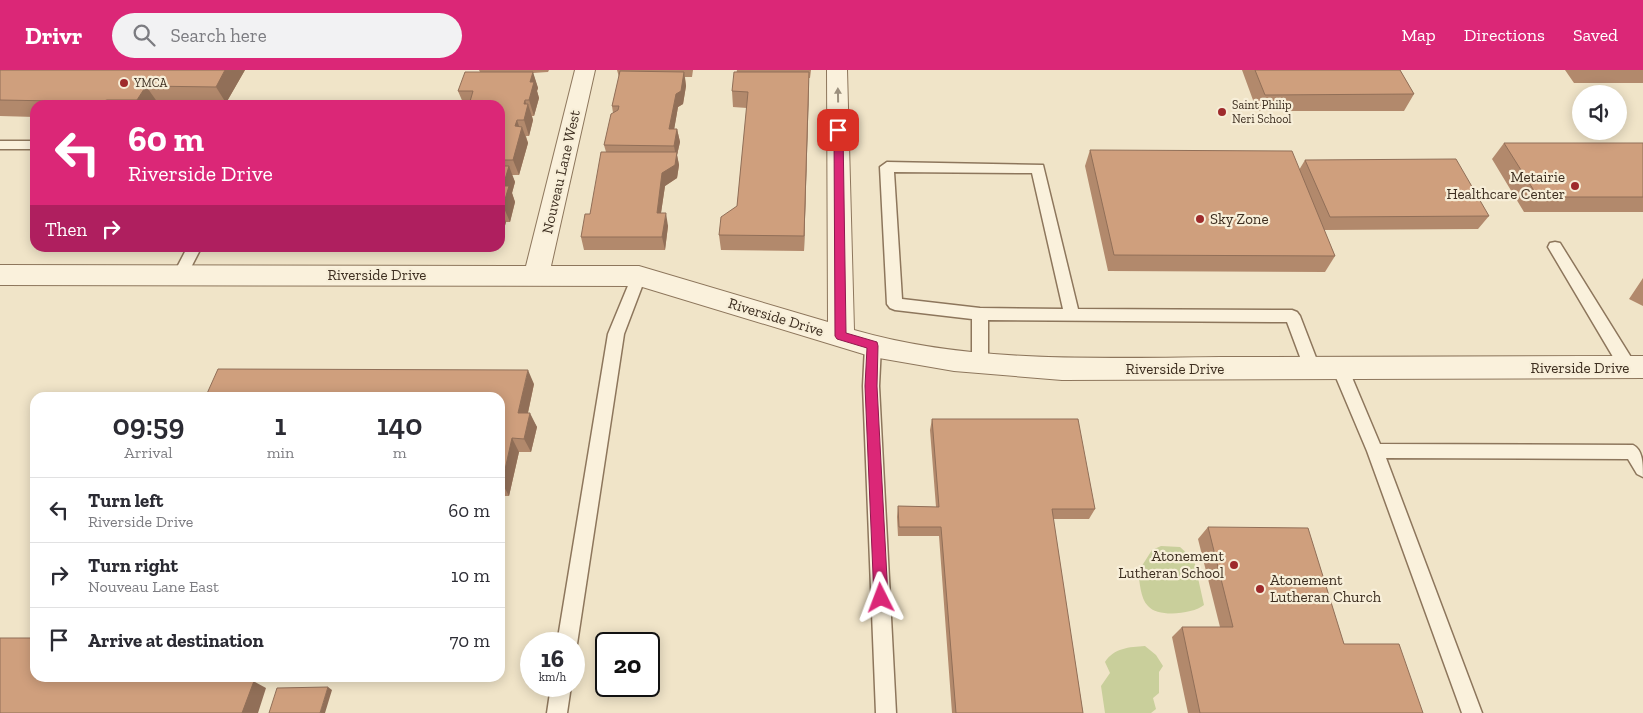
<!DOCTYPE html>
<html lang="en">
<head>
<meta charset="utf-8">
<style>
	body { margin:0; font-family:"Zilla Slab",serif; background:#f2f2f3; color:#2b2b33; height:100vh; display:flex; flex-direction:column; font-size:19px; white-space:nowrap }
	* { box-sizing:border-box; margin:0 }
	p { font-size:16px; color:#7c7c81 }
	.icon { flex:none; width:28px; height:28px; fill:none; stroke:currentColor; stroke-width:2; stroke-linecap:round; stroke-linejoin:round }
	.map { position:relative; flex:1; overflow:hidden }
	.drawer { position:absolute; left:30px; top:322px; width:475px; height:290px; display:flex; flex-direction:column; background:#fff; border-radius:15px; box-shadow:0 2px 12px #0003 }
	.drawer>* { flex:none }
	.top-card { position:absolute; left:30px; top:30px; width:475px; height:152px; border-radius:15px; box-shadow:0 2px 12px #0003; background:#db2777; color:#fff; overflow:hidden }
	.fabs { position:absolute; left:1572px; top:15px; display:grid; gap:10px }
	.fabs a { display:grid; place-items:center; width:55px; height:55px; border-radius:50%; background:#fff; box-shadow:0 2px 12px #0003; font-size:25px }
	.speed { position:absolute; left:520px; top:562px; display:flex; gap:10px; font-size:25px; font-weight:700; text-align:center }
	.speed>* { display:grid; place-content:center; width:65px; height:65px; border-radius:50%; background:#fff; box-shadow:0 2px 12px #0003; line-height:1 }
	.speed small { font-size:12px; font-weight:400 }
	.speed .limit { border:2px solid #111; border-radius:8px; background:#fff; color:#111 }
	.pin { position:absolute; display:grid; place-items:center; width:42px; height:42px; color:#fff; margin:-21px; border-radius:10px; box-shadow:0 2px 8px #0006 }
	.me { position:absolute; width:55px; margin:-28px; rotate:357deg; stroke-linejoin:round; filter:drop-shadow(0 0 4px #0008) }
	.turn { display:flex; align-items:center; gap:18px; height:105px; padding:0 15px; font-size:22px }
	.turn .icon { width:65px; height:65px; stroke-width:2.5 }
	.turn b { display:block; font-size:35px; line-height:42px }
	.then { display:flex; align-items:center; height:48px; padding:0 15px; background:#0003; gap:10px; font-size:19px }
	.eta { display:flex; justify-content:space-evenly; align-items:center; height:85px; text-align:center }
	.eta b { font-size:30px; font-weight:600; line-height:35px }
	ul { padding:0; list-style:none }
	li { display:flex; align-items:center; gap:15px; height:65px; padding:0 15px; border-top:1px solid #e1e1e2 }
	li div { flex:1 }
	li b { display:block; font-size:19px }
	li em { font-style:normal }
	header { display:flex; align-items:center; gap:30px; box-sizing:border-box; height:70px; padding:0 25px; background:#db2777; color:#fff }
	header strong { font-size:24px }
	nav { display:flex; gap:28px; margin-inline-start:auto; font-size:18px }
	.search { width:350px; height:45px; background:#f2f2f3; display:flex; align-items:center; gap:12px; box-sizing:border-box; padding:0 18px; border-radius:28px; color:#7c7c81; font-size:19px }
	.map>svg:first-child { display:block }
	.green { fill:#c9cf9b }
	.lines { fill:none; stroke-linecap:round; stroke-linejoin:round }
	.lane-casing { stroke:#8d765c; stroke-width:3 }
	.street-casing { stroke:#8d765c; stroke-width:2 }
	.lane { fill:#faf1dc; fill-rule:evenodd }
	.street { fill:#faf1dc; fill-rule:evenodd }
	.wall { fill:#b2896c }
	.shaded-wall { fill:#916f58 }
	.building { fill:#cf9f7d; stroke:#916f58 }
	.oneway { fill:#9c907e }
	.route { fill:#db2777; stroke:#8e194d }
	.poi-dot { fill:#9e2a2b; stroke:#f7eed8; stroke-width:2 }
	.labels { text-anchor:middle; stroke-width:4.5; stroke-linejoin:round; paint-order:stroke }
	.far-poi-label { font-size:12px; fill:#3d2e20; stroke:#f7eed8; text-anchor:start }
	.street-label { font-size:15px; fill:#3d2e20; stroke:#f7eed8 }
	.poi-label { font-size:15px; fill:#3d2e20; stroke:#f7eed8; text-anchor:end }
</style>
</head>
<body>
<header>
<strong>Drivr</strong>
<div class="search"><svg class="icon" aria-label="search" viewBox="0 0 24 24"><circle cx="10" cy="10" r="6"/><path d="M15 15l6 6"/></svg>Search here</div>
<nav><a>Map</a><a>Directions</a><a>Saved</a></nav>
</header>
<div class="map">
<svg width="1643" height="643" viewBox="0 0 1643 643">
	<rect width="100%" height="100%" fill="#f0e4c8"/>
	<path class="green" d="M1161,476L1180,477L1194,490L1204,535C1193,544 1158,548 1148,536C1140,528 1140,512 1138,502L1152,480Z
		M1145,576L1156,585L1163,596L1159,602V623L1153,628L1156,639L1151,643H1105L1101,616L1110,603L1105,592C1114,578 1129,577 1145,576Z"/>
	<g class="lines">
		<defs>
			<path id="lane" d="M0,71H35V79H0Z
				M887,92L1043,95L1078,239L1292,240L1297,242L1300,246L1320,298L1318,303L1312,305L1306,303L1287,252L988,250V293L986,298L980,299L974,298L972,293V249L895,240L890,238L887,234L880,97ZM894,102L1032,103L1063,239L980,238L902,229Z
				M1555,172L1560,173L1634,292L1636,297L1634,302L1628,303L1622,302L1548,177L1550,173Z
				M187,178H201L185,209H175L173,205Z
				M639,200L644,202L646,206L624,264L577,574L574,581V574H557L608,264L632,206L634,202Z
				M873,270L879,272L881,276L879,316L896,643H876L863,316L865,276L867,272Z
				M1340,291L1346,293L1348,298L1380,374L1633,375C1643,380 1643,394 1643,407L1637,404L1628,389L1386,388L1482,643H1462L1367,381L1332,298L1334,293Z
				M551,616H571L567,643H547Z"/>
			<path id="street" d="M575,0H595L551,196H639L828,252L827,0H847L854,260C971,294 1101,288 1222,287C1362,287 1503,286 1643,286V308L1062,310L954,301L873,287L639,216L0,215V195L526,196Z"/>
		</defs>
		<use href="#lane" class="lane-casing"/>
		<use href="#street" class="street-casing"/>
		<use href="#lane" class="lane"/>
		<use href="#street" class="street"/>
	</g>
	<path class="wall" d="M0,0H245L226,33H158L156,35H35V47L0,46Z
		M479,0H549L548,2L533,3L538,18L537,21L539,28L534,46H532L533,50L529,66H526L528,73L519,105H512L515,112L512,123L515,132L510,152H506L500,173V35H464L458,21L480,2Z
		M617,0H693L692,7H685L686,16L683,34L678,37L674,59H677L680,72L677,85L679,95L677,108L665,116L661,143L668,156L665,180H584L581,167L590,144L606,82L604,75L613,43L612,36L619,7Z
		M737,0H811L810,8H809L804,181L721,180L719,165L737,136L747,38L733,37L732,21Z
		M1242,0H1400L1414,24L1404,41H1257Z
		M1565,0H1643V13H1574Z
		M1504,73H1643V142H1524L1492,89Z
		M1090,80L1299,100L1305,90L1489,146L1478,159L1324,160L1335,186L1325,202L1108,201L1085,96Z
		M415,178H499L498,179Z
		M1643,208V236L1629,229Z
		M534,314L528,343L537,357L531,382H519L509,426H500V328Z
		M932,349L1095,439L1089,449H1053L1083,643H952L939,466H898L897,447L898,436L936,437L930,360Z
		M1208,457L1344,574L1423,643H1188L1172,567L1182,557H1220L1198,469Z"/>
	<path class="shaded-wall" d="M225,0H245L226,33L216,17Z
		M533,2L538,18L537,21L539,28L534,46L529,30L530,12Z
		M684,2L686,16L683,34L678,37L672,72L669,59L676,24Z
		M809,2V19L804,181V166Z
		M146,16L158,33L156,35H141L137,30Z
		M107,30L111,35H90Z
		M525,30L527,37L528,34L533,50L529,66L524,50V34Z
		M517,50L521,62L522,57L528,73L519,105L513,90L515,56Z
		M677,59L680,72L677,85L679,95L677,108L665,116L659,156L657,143L662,103L676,87L674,76Z
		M501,90L506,105L509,96L515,112L512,123L515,132L510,152L503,136V116L500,100Z
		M500,138L506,152L500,173Z
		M666,143L668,156L665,180L662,167Z
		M528,300L534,314L525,356L518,343Z
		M530,343L537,357L531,382L524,369Z
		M512,368L519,382L509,426L502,413Z
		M241,608H256L255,612L266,618L258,643H242L240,610Z
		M328,617L332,620L325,643H320Z"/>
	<path class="building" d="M0,0H225L216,17L146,16L137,30H107L90,35H66L56,31L0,30Z
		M1255,0H1400L1414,24L1265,25Z
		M620,1L684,2L681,21L676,24L669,59H677L674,76L604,75L611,44L618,40L619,36H612Z
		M465,2H533L530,12H534L529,30H525L524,34H528L524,50H517L515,56L522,57L513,90H501L500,92V35H469L473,21H458Z
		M734,2H809L804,166L719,165L721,147L737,136L748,22L732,21Z
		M1504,73H1643V127H1538Z
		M1090,80L1292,81L1335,186L1114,185Z
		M601,82H677L675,95L662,103L657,143H666L662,167H581L585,144H590Z
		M1456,89L1489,146L1330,147L1305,90Z
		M500,96H509L503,116H509L503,136H500Z
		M218,299L528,300L518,343H530L524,369L512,368L502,413H500V328H205Z
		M932,349H1078L1095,439H1052L1083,643H956L941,457H899L898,436L939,437Z
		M1208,457L1308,458L1344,574H1399L1423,643H1200L1182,557H1233Z
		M0,568H35V608H241L240,610L254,611L242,643H0Z
		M328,617L320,643H269L277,618Z"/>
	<defs><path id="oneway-solid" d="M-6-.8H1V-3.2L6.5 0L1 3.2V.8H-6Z" transform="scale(1.25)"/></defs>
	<use class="oneway" href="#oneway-solid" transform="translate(838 25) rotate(-91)"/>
	<path class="route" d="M838,57L843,60L846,263L877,272L878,276L877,316L888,528L886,532L881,534L876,532L874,528L865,316L867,278L837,269L835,266L834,60Z"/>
	<g class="poi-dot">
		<circle cx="124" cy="13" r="5"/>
		<circle cx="1222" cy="42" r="5"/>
		<circle cx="1575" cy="116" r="5"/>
		<circle cx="1200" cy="149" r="5"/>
		<circle cx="1234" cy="495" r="5"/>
		<circle cx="1260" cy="519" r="5"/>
	</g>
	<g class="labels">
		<g class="far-poi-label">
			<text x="134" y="17">YMCA</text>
			<text x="1232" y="39">Saint Philip<tspan x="1232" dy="14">Neri School</tspan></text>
		</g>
		<g class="street-label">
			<text transform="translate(561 102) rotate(-77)" y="5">Nouveau Lane West</text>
			<text x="377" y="210">Riverside Drive</text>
			<text transform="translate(776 247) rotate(17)" y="5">Riverside Drive</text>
			<text x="1580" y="303">Riverside Drive</text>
			<text x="1175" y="304">Riverside Drive</text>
		</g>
		<g class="poi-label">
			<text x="1565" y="112">Metairie<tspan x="1565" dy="17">Healthcare Center</tspan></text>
			<text x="1210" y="154" text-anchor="start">Sky Zone</text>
			<text x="1224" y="491">Atonement<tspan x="1224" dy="17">Lutheran School</tspan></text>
			<text x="1270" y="515" text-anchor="start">Atonement<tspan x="1270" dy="17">Lutheran Church</tspan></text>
		</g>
	</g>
</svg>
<div class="fabs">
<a><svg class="icon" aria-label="sound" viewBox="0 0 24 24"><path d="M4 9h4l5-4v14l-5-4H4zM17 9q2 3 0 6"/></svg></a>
</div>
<div class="speed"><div>16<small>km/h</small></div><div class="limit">20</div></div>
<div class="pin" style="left:838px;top:60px;background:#d93025"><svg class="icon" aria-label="arrive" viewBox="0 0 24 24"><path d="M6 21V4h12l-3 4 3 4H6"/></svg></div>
<svg class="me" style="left:881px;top:528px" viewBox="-20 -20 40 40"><path d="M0-17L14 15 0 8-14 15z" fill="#db2777" stroke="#fff" stroke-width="4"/></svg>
<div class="top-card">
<div class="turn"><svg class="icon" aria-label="left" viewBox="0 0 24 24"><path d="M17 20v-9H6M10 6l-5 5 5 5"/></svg><div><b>60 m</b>Riverside Drive</div></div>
<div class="then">Then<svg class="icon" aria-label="right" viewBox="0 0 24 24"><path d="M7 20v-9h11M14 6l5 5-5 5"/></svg></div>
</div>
<section class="drawer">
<div class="eta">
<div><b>09:59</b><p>Arrival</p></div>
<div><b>1</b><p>min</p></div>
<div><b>140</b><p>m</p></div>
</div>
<ul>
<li><svg class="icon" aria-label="left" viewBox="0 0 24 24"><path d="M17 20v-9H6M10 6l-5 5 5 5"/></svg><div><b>Turn left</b><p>Riverside Drive</p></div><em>60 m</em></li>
<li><svg class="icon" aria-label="right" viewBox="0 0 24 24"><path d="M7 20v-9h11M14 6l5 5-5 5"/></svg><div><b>Turn right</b><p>Nouveau Lane East</p></div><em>10 m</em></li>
<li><svg class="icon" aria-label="arrive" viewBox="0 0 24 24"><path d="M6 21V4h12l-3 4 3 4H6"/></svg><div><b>Arrive at destination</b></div><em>70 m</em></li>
</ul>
</section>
</div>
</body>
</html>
